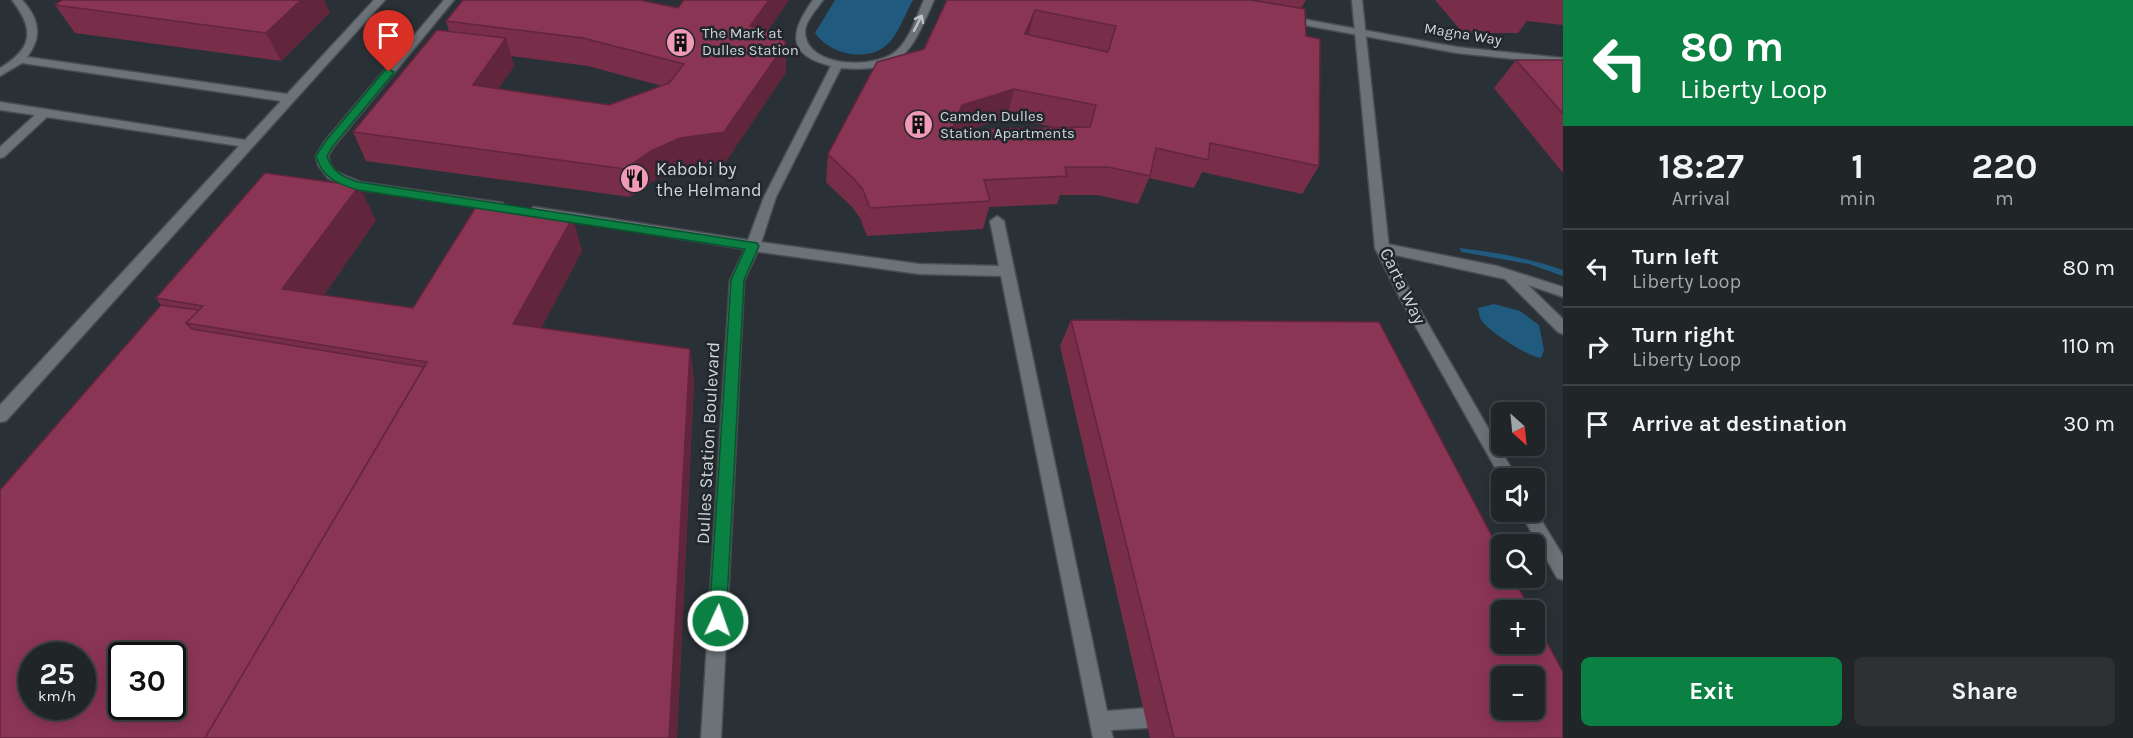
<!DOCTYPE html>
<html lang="en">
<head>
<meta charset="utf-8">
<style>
	body { margin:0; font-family:Karla,sans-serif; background:#2d3134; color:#f1f3f6; height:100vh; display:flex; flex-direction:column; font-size:22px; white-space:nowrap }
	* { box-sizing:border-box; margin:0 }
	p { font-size:20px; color:#a2a5a8 }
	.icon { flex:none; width:33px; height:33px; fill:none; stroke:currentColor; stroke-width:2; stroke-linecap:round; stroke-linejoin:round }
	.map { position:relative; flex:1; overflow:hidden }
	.side { display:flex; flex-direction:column; background:#202528; width:570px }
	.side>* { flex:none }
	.guide { background:#0b8043; color:#fff; overflow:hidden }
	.needle { width:39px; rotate:153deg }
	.fabs { position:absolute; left:1491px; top:402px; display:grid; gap:12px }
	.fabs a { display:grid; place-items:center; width:54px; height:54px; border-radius:9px; background:#202528; box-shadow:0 3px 15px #0003,0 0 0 2px #3d4245; font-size:30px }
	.speed { position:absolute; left:18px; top:642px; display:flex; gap:12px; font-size:30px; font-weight:700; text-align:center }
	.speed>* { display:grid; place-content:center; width:78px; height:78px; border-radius:50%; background:#202528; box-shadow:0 3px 15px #0003,0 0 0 2px #3d4245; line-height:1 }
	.speed small { font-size:15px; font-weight:400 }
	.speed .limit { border:3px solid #111; border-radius:9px; background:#fff; color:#111 }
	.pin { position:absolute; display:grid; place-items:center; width:51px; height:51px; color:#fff; margin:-62px -26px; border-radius:50% 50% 50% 0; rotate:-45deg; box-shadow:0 0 6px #0007 }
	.pin .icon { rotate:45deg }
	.me { position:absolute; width:66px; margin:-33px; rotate:3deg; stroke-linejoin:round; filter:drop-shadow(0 0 4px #0008) }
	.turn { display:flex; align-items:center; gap:21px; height:126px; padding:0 18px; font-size:27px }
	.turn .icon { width:78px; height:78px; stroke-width:2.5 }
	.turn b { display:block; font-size:42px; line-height:51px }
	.eta { display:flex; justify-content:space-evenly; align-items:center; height:102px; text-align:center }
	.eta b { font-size:36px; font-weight:700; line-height:42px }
	.cta { display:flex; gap:12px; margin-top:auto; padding:12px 18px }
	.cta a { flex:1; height:69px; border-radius:9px; background:#0b8043; color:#fff; font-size:24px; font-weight:700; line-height:69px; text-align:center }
	.cta a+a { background:#2d3134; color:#f1f3f6 }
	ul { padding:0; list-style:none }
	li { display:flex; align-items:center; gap:18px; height:78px; padding:0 18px; border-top:2px solid #3d4245 }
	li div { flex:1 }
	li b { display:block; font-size:22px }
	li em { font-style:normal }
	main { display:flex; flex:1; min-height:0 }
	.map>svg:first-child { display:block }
	.green { fill:#205a7e }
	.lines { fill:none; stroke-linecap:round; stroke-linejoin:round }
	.service-casing { stroke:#484d52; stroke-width:3 }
	.minor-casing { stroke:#484d52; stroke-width:3 }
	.tertiary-casing { stroke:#484d52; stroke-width:3 }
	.service { fill:#6b7378; fill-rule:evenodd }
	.minor { fill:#6b7378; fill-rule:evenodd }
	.tertiary { fill:#6b7378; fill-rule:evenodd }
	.wall { fill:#782e49; fill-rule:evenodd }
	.shaded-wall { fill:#61253c }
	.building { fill:#8b3555; stroke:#61253c; stroke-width:1.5; fill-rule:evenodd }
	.oneway { stroke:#bbc1c4 }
	.route { fill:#0b8043; stroke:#07532c; stroke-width:1.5 }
	.labels { text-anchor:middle; stroke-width:5; stroke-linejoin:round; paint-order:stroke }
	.far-poi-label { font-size:15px; fill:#cfd4d7; stroke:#21272c; text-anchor:start }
	.far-street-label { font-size:15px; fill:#cfd4d7; stroke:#21272c }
	.poi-label { font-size:18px; fill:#cfd4d7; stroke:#21272c; text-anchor:start }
	.street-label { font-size:18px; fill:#cfd4d7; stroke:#21272c }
</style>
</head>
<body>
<main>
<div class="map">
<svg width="1563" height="738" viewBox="0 0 1563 738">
	<rect width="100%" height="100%" fill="#2a3136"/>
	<path class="green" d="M835,0H913C906,12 901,27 893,38C874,65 831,56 815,33Z
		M1459,248C1495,252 1529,258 1563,270V276L1529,264L1462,252Z
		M1494,304L1520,311L1539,325L1544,350L1541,358C1527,356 1487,331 1480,318C1479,315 1479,311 1478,308Z"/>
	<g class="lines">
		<defs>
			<path id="service" d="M12,0H22C39,18 43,37 27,57L287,94L374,0H385L6,421L0,422V405L239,146L47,117L4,157L0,158V147L35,115L0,110V102L245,140L281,101L22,63L0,76V68C33,48 35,30 12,0Z
				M997,216L1004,221L1107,711L1146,708L1153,711L1156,718L1153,725L1146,728L1111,730L1113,738H1093L1001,276L919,274L753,251L746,246L753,241L919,264L999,266L990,221Z
				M1382,243L1497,266L1563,287V297L1528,285L1563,319V334L1558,332L1505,279L1377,251L1375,248L1377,245Z"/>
			<path id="minor" d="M444,0H454L334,146L328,156L330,164L336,172L360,182L503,203L504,206L498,210L354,189L328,178L318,165L316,156L325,141Z
				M813,0H823C817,9 805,21 805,32C806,68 874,69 895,52C910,40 916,17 924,0H934C911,52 904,73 841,68L776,197L760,246L744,281L721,738H701L730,281L745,249L534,215L528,211L534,207L748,240L764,197L831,66C786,55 790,32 813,0Z
				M1286,16L1457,47L1563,58V64L1457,53L1282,21L1281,19Z"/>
			<path id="tertiary" d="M1352,0H1362L1389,248L1416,303L1517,478L1502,480L1403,304L1375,248Z
				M1534,508L1563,556V580L1557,578L1520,512H1534Z"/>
		</defs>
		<use href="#service" class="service-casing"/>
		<use href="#minor" class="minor-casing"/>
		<use href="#tertiary" class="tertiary-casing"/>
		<use href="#service" class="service"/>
		<use href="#minor" class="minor"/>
		<use href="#tertiary" class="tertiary"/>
	</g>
	<path class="wall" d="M684,0H789L768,30L786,43V72L726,161L684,166L656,179L630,197L366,161L353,132L449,31L446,21L678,8ZM511,56L588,66L662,86L609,105L498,89L514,66Z
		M947,0L1306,36L1319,166L1302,194L1202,172L1194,188L1149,178L1138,204L1097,195H1060L1057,204L989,207L983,229L867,236L860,218L852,207L826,182L828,154L924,49ZM1007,117L1057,128L991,129L990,135L956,137L957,134Z
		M1254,0H1306L1301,8Z
		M1435,0H1563V25L1527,21L1518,33H1463Z
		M55,5L330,12L281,61L75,33Z
		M1516,60H1563V173L1494,88Z
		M376,220L324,295L413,308L582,251L541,328L690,349L694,381L677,738H0L161,305L156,298Z
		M1071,320L1563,738H1150L1060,346Z"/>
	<path class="shaded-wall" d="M301,0H324L330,12L281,61L266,33Z
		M769,0H789L751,54L750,26Z
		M1035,10L1028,37L1025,34Z
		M506,38L514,66L482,113L473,85Z
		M786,43V72L726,161L684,166L656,179L630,197L625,169L651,151L680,138Z
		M1014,89L1007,117L957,134L944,165L949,137L962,105Z
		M359,186L376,220L305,322L282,289Z
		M573,217L582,251L526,356L513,324Z
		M690,349L694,381L677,738H669Z"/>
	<path class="building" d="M62,0H301L266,33L55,5Z
		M463,0H639L678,8L684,0H769L750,26L776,31L786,43L724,132L680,138L651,151L625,169L353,132L437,30L506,38L473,85L609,105L669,83L684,64L583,38L446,21Z
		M947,0H1250L1305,9L1306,36L1320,39L1319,166L1210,143L1208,160L1156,148L1150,176L1108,167H1065L1067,176L984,180L990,201L870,208L863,190L854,179L828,154L877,62L924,49ZM1035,10L1116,26L1108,52L1025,34ZM1014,89L1096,105L1090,127L991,129L993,135L949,137L962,105Z
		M1516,60H1563V114Z
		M265,173L359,186L282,289L413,308L479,202L573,217L513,324L690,349L669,738H205L427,362L186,323L203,306L156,298Z
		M161,305L199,310L186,323L192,329L424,367L205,738H0V490ZM32,656H82V706H32ZM122,656H172V706H122Z
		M1071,320L1379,322L1502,555V578H1513L1531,610H1502V644H1534V618L1563,672V738H1174ZM1502,676H1534V710H1502Z"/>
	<defs><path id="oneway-shaft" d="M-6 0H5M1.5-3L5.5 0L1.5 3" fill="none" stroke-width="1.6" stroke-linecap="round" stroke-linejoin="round" transform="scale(1.5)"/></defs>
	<use class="oneway" href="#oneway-shaft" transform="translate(918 23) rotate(-63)"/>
	<path class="route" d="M389,69L394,72L393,74L333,146L327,156C332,172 343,177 358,182L757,243L759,246L744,280L726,621L724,626L718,629L712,626L709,621L731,280L745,249L358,190C338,184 322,178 316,156L325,142L385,70Z"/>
	<defs>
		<symbol id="building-disc" viewBox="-11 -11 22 22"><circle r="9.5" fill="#f09ab5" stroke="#21272c"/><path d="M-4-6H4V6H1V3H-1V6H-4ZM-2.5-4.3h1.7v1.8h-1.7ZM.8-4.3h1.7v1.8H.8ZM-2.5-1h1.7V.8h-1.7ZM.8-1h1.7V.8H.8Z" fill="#111"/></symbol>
		<symbol id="restaurant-disc" viewBox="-11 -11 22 22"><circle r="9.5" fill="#f09ab5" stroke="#21272c"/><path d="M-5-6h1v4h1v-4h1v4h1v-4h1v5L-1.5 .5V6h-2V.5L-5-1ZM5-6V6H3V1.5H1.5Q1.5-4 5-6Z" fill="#111"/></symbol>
	</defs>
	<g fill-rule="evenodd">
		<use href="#building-disc" x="664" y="26" width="33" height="33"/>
		<use href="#building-disc" x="902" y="108" width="33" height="33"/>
		<use href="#restaurant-disc" x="618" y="162" width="33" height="33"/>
	</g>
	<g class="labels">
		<g class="far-poi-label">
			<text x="702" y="38">The Mark at<tspan x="702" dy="17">Dulles Station</tspan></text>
			<text x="940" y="121">Camden Dulles<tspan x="940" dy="17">Station Apartments</tspan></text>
		</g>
		<g class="far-street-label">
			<text transform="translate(1463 34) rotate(9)" y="5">Magna Way</text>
		</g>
		<g class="poi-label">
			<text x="656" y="175">Kabobi by<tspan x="656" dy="21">the Helmand</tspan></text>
		</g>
		<g class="street-label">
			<text transform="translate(1403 286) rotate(64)" y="6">Carta Way</text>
			<text transform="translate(708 443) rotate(-87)" y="6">Dulles Station Boulevard</text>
		</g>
	</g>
</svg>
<div class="fabs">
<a><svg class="needle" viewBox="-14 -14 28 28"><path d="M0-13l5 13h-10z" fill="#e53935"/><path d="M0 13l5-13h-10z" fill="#a2a5a8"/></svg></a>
<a><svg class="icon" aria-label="sound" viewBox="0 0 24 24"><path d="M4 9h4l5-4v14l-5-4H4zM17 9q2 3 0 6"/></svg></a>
<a><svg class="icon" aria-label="search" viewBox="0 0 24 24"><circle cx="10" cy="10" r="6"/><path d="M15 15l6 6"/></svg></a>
<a>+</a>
<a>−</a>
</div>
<div class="speed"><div>25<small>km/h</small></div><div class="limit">30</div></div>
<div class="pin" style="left:389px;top:72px;background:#d93025"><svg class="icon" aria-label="arrive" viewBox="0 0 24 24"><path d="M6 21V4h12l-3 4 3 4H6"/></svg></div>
<svg class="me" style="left:718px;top:621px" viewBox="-20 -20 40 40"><circle r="17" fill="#0b8043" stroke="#fff" stroke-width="3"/><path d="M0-11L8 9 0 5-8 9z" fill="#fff"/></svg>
</div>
<section class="side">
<div class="guide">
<div class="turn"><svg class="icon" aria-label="left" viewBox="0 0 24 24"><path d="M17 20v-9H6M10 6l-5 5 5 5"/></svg><div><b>80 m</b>Liberty Loop</div></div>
</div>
<div class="eta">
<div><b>18:27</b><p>Arrival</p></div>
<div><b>1</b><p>min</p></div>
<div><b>220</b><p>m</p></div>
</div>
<ul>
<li><svg class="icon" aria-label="left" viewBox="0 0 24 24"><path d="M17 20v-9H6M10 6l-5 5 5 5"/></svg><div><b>Turn left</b><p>Liberty Loop</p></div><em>80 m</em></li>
<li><svg class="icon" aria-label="right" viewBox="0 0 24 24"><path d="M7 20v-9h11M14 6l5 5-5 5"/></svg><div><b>Turn right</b><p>Liberty Loop</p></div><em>110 m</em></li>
<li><svg class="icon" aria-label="arrive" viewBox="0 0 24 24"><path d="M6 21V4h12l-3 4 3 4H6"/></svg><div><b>Arrive at destination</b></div><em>30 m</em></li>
</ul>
<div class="cta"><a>Exit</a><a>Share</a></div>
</section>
</main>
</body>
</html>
